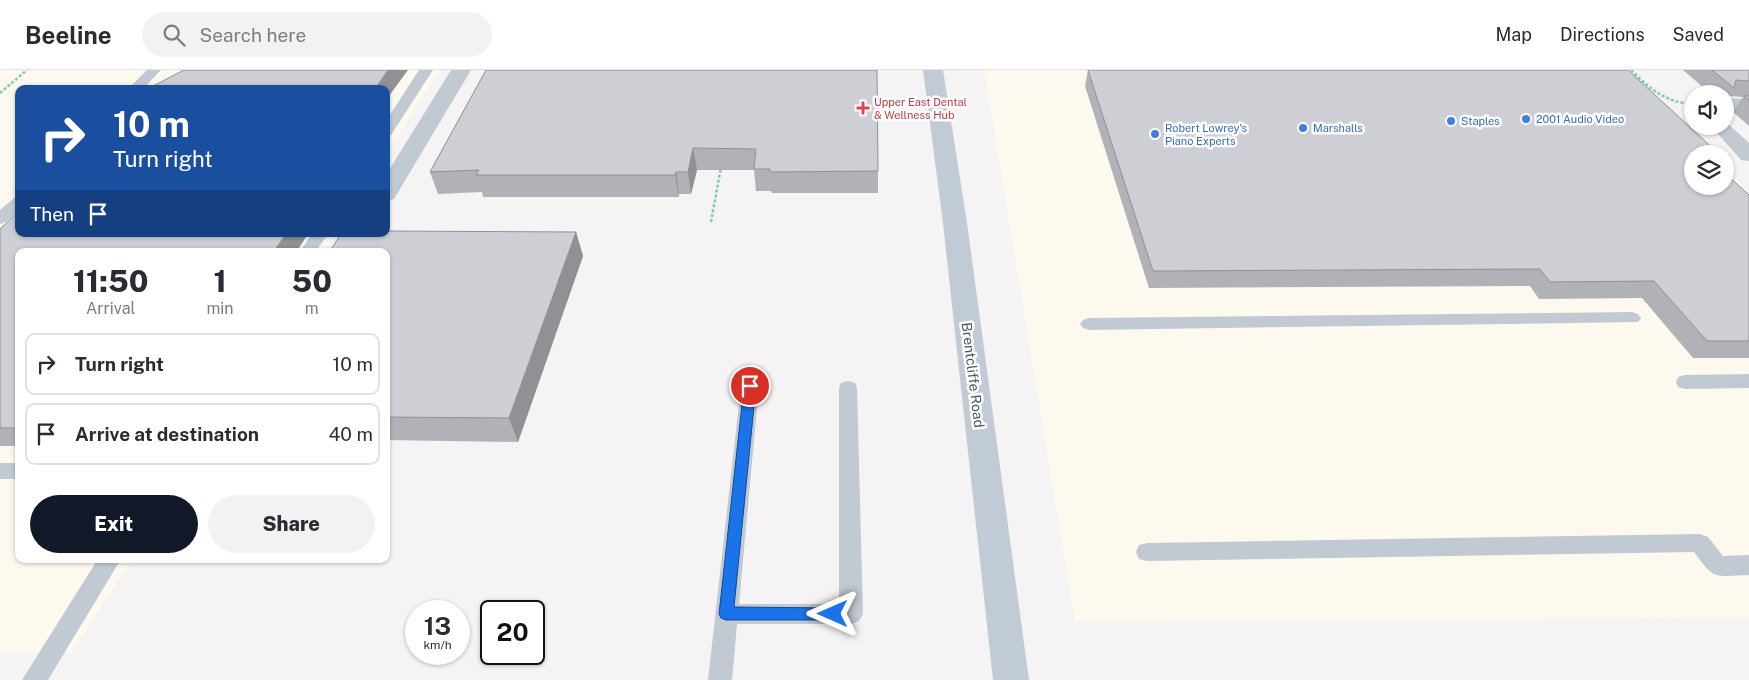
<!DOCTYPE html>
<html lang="en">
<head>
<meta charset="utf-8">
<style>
	body { margin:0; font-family:"Public Sans",sans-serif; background:#f2f2f3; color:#2b2b33; height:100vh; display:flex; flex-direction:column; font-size:19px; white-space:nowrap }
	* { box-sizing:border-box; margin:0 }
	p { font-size:16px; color:#7c7c81 }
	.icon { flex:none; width:28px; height:28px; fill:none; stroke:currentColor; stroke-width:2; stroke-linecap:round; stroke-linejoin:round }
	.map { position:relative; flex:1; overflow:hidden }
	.drawer { position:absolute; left:15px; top:178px; width:375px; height:315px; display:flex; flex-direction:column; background:#fff; border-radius:10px; box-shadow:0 1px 4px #0004 }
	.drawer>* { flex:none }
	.hud { position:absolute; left:15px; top:15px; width:375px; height:152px; border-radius:10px; box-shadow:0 1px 4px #0004; background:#1a4fa0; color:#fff; overflow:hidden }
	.fabs { position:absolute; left:1684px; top:15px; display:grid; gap:10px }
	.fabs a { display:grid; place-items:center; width:50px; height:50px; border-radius:50%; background:#fff; box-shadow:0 1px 4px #0004; font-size:25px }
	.speed { position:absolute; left:405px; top:530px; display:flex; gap:10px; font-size:25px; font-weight:700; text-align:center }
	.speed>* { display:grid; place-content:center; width:65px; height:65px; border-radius:50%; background:#fff; box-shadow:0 1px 4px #0004; line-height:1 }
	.speed small { font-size:12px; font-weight:400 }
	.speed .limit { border:2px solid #111; border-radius:8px; background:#fff; color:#111 }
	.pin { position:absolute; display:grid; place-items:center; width:42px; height:42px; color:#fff; margin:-21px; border:2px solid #fff; border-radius:50%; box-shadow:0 1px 5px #0007 }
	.me { position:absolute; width:55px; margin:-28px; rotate:270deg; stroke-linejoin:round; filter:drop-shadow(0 0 4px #0008) }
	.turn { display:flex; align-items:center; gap:18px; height:105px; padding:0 15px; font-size:22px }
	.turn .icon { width:65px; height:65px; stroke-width:2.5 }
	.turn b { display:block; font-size:35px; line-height:42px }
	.then { display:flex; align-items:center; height:48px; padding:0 15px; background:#0003; gap:10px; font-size:19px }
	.eta { display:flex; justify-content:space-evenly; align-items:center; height:85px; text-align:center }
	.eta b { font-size:30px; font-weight:800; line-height:35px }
	.button { display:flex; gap:10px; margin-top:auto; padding:10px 15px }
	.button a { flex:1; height:58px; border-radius:30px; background:#111827; color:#fff; font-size:20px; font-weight:800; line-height:58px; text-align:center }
	.button a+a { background:#f2f2f3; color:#2b2b33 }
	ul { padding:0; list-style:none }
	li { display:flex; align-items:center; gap:15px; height:62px; margin:0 10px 8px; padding:0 5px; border:2px solid #e1e1e2; border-radius:10px }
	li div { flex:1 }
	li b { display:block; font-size:19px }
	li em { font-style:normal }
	header { display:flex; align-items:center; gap:30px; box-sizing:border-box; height:70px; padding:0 25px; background:#fff; border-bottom:1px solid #e1e1e2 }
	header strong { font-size:24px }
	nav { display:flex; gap:28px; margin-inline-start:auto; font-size:18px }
	.search { width:350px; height:45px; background:#f2f2f3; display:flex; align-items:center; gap:12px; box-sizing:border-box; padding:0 18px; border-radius:28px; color:#7c7c81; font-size:19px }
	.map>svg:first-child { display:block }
	.commercial { fill:#fdf9ef }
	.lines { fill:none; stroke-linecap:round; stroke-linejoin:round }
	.path { stroke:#7ad0a6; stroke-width:2.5; stroke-dasharray:3 2; stroke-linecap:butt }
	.lane { fill:#c1cad2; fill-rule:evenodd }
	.street { fill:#c1cad2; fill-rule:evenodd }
	.secondary { fill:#c1cbd6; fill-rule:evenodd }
	.wall { fill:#b0b2b7 }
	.shaded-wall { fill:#909195 }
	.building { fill:#cdcfd5; stroke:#909195 }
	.route { fill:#1a73e8; stroke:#114b97 }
	.health-dot { fill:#e0444e; stroke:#fff; stroke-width:2 }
	.shop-dot { fill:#3f7fe0; stroke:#fff; stroke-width:2 }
	.labels { text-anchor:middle; stroke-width:5; stroke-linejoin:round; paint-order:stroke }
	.far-health-label { font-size:11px; fill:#be3a42; stroke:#fff; text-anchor:start }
	.far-shop-label { font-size:11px; fill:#366cbe; stroke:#fff; text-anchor:start }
	.street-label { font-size:14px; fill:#4a5661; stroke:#fff }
</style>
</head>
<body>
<header>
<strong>Beeline</strong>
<div class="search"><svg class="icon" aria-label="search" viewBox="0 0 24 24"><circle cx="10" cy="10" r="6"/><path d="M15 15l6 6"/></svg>Search here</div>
<nav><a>Map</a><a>Directions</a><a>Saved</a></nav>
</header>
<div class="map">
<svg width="1749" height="610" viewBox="0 0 1749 610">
	<rect width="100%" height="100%" fill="#f5f3f3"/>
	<path class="commercial" d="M0,0H440L386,84V19H19V164H336L325,181H19V489H132L72,582H0Z
		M984,0H1617L1692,84V116H1725V100L1749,122V548L1075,551Z"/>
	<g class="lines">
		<path class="path" d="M1631,0C1650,19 1665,32 1692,34
			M0,23L27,0
			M711,152L721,97"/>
		<path class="lane" d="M147,0H161L143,19H128Z
			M419,0H433L391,65L386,66V51Z
			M19,126V140L6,152L0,154V140L14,128Z
			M312,164H328L316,181H300Z
			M1632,242L1638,244L1641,248L1638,252L1089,260L1083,258L1080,254L1083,250L1089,248Z
			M1749,304V318L1685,319L1678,317L1676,312L1678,307L1685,305Z
			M750,309L757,311L759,316L739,534H839V318L841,313L848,311L855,313L857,318L863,544L859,551L851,554H737L732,610H708L741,316L743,311Z
			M0,393H19V409H0Z
			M1700,464L1708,467L1723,486L1749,485V505C1714,506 1715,511 1694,482L1147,491L1139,489L1136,482L1139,475L1147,473Z
			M98,489H121L48,610H22Z"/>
		<path class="street" d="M451,0H471L397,124L394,129L386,131V105Z
			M1725,28L1749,29V41L1725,40Z
			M1725,51L1749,73V91L1741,90L1711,56H1725Z"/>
		<path class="secondary" d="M923,0H943L967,153L1029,610H993L943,153Z"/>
	</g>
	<path class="wall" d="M486,0L878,101V123H772L771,121H756L754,100H697L691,124H679V127H483L482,122L438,124L430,102Z
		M1088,0L1718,83V84H1692L1749,125V288H1693L1642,228L1539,229L1530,216L1149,218L1085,16Z
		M1683,0H1749V56L1733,42L1743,27L1728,26L1725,31V24H1711Z
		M0,159L19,181V376H0Z
		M576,162L583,186L518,372L386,370V181Z"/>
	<path class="shaded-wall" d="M388,0H408L386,30V19H375Z
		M693,78L697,100L691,124L688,102Z
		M676,102L679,124V127L675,105Z
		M576,162L583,186L518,372L509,348Z
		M286,164H308L297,181H274Z"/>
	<path class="building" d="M184,0H388L375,19H149L153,16Z
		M486,0H877L878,101L770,102V99H754L756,79L693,78L688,102H676L675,105H476L479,100L430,102Z
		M1088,0H1628L1718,83L1692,84V116H1725V103L1749,125V271H1707L1654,211L1550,212L1540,199L1153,201Z
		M1712,0H1749V11L1736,10L1734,18Z
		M1744,26H1749V30Z
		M19,141V164H286L274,181H19V358H0V159Z
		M386,161L576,162L509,348L386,347V181H330L341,164H386Z"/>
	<path class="route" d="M750,312L756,316L734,537L833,538L838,540L840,544L838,548L833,550H726L721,548L719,544L744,316Z"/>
	<path class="health-dot" d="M860.5 30.5h5v5h5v5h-5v5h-5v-5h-5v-5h5z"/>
	<g class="shop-dot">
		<circle cx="1526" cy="49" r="5"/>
		<circle cx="1451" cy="51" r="5"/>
		<circle cx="1303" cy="58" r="5"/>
		<circle cx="1155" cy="64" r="5"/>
	</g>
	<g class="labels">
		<g class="far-health-label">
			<text x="874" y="36">Upper East Dental<tspan x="874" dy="13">&amp; Wellness Hub</tspan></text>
		</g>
		<g class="far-shop-label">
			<text x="1536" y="53">2001 Audio Video</text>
			<text x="1461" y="55">Staples</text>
			<text x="1165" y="62">Robert Lowrey's<tspan x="1165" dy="13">Piano Experts</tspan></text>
			<text x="1313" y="62">Marshalls</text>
		</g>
		<g class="street-label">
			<text transform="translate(973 305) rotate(83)" y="5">Brentcliffe Road</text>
		</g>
	</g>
</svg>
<div class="fabs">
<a><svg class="icon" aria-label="sound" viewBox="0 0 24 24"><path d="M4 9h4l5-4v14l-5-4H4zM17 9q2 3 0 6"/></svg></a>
<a><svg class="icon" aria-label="layers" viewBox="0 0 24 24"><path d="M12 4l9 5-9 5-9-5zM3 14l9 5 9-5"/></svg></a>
</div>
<div class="speed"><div>13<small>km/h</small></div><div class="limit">20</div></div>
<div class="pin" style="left:750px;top:316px;background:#d93025"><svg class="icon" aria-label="arrive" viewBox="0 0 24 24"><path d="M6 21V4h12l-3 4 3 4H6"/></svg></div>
<svg class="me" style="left:833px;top:544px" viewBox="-20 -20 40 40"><path d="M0-17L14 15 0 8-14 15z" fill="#1a73e8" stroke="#fff" stroke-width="4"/></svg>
<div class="hud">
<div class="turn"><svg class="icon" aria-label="right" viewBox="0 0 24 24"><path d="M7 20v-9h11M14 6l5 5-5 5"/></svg><div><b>10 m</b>Turn right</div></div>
<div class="then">Then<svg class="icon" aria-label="arrive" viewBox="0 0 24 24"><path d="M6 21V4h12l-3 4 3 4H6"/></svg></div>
</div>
<section class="drawer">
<div class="eta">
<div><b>11:50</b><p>Arrival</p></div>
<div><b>1</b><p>min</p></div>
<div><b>50</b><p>m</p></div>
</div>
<ul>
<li><svg class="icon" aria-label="right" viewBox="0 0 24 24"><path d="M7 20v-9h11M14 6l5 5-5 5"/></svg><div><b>Turn right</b></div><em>10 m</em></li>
<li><svg class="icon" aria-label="arrive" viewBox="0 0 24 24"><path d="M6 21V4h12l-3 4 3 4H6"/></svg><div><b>Arrive at destination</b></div><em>40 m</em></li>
</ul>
<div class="button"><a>Exit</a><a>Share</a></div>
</section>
</div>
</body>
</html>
